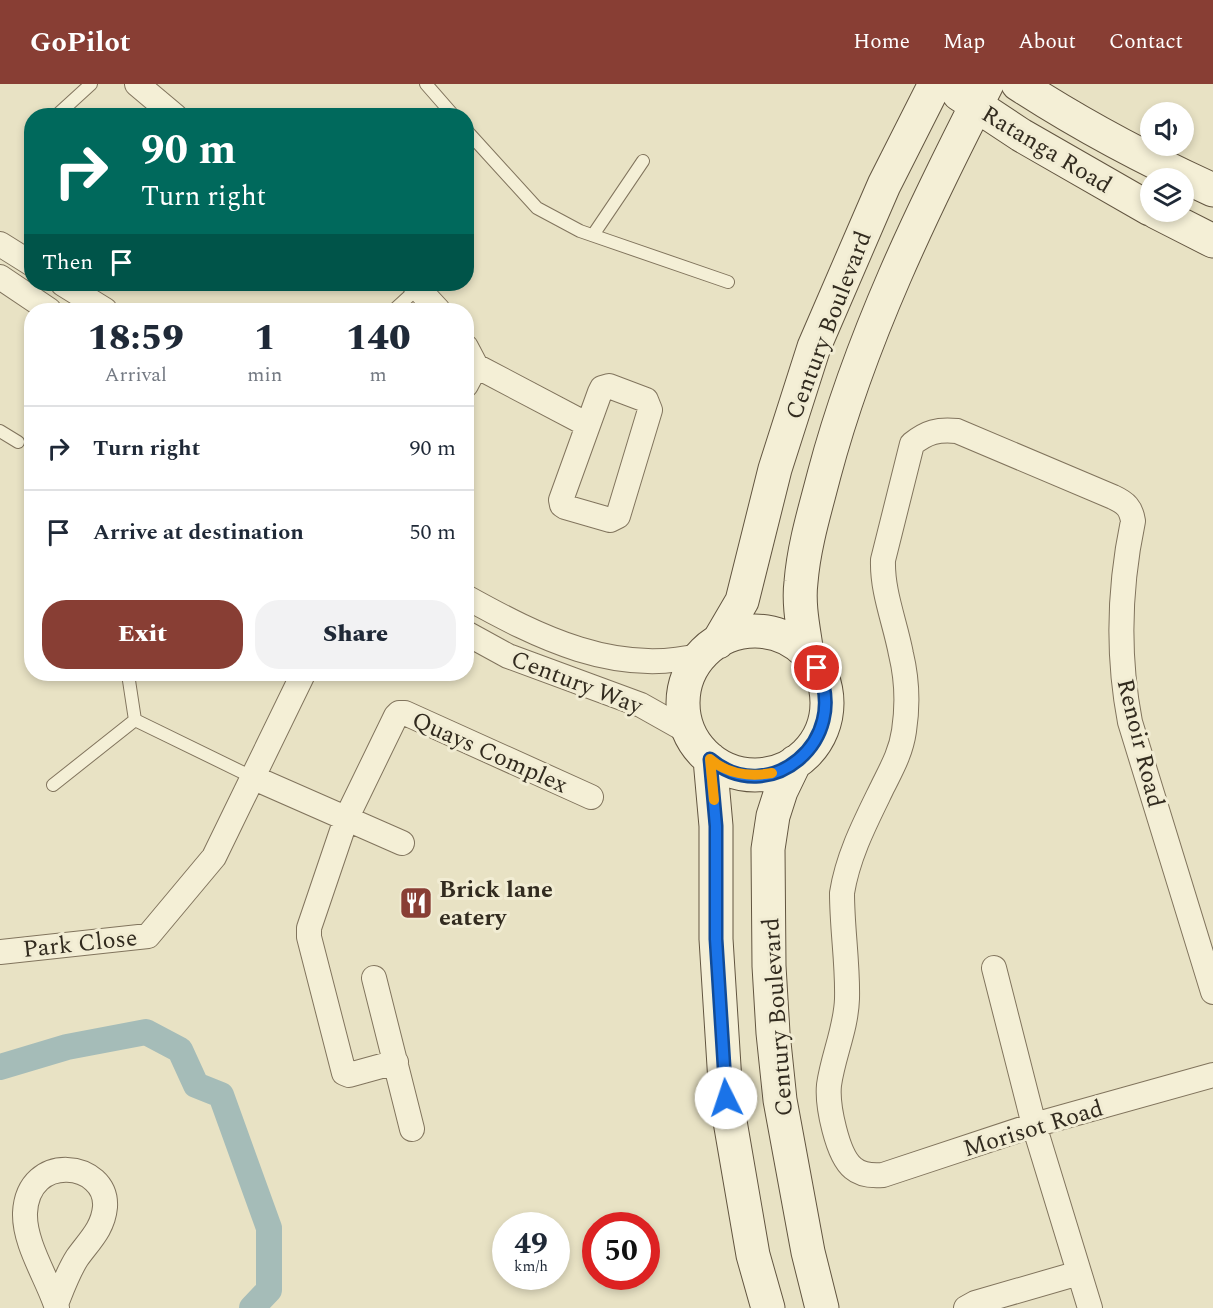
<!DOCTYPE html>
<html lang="en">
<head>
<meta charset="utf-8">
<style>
	body { margin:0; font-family:Spectral,serif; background:#f2f2f3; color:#1f2937; height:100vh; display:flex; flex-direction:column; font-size:22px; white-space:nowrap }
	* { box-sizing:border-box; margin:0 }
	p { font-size:20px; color:#747a83 }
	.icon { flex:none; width:33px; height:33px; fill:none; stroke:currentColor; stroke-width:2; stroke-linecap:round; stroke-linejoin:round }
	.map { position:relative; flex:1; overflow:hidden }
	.panel { position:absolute; left:24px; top:219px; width:450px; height:378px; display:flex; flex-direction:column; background:#fff; border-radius:24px; box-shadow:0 3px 9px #0003 }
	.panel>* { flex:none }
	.banner { position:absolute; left:24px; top:24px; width:450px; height:183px; border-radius:24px; box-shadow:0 3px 9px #0003; background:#00695c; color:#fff; overflow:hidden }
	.tools { position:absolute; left:1140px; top:18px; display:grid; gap:12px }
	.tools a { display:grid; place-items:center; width:54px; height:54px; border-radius:50%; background:#fff; box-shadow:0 3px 9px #0003; font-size:30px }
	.speed { position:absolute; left:492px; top:1128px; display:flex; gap:12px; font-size:30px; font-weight:700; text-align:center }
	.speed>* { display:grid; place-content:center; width:78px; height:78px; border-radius:50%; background:#fff; box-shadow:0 3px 9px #0003; line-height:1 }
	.speed small { font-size:15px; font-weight:400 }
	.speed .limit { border:9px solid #d22; background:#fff; color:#111 }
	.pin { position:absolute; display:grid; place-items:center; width:51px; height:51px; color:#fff; margin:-26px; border:3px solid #fff; border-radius:50%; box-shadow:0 2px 6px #0007 }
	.me { position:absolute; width:66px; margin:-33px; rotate:356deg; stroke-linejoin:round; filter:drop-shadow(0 0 4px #0008) }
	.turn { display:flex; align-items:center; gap:21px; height:126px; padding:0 18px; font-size:27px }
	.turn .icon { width:78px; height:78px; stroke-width:2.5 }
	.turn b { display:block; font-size:42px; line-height:51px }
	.then { display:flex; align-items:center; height:57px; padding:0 18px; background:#0003; gap:12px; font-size:22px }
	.eta { display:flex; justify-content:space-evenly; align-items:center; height:102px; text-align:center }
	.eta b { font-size:36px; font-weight:800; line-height:42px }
	.button { display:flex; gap:12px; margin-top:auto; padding:12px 18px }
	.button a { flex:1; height:69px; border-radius:24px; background:#883e34; color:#fff; font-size:24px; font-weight:800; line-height:69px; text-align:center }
	.button a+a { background:#f2f2f3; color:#1f2937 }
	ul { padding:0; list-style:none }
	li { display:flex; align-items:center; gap:18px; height:84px; padding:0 18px; border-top:2px solid #e0e1e3 }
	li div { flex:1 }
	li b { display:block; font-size:22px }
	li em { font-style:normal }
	header { display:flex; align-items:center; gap:36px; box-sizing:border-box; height:84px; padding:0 30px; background:#883e34; color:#fff }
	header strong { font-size:28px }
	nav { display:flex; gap:33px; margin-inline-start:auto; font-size:21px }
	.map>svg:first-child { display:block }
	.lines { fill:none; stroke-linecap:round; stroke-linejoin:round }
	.canal { stroke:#a5bcb8; stroke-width:26 }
	.service-casing { stroke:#81745d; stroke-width:14 }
	.minor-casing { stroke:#81745d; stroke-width:26 }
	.secondary-casing { stroke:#625540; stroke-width:35 }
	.service { stroke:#f4efd6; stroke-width:12 }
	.minor { stroke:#f4efd6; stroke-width:24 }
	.secondary { stroke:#f4efd6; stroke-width:33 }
	.route-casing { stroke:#114b97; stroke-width:15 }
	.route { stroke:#1a73e8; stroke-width:10 }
	.slow { stroke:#f59e0b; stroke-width:10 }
	.labels { text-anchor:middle; stroke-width:6; stroke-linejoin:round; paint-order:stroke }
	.street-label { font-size:24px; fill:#322b1f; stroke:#f1ecd3 }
	.poi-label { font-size:24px; font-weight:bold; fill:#322b1f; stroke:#f1ecd3; text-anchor:start }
</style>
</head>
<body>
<header>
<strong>GoPilot</strong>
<nav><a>Home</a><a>Map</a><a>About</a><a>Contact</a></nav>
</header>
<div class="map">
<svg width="1213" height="1224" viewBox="0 0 1213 1224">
	<rect width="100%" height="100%" fill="#e8e2c4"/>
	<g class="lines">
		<path class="canal" d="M0,983L67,963L146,948L180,966L196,1001L221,1011L269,1144V1206L252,1224"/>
		<defs>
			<path id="service" d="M426,0L454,32
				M56,32L91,0
				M466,46L537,124L580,147L728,198
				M593,151L643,77
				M394,226L418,204
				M0,347L18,358
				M128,590L135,636L254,694
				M53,701L135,636"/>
			<path id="minor" d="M137,0L175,32
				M0,160L32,180
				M0,193L49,226
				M63,200L105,226
				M414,200L438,226
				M466,263L476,282L466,301
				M476,282L588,341
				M609,302L646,316L650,326L618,432L610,436L565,423L562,421L561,416L600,308L602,304Z
				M466,513C538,553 617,593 701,571
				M466,549L508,572L641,621L689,648
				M254,694L402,759
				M0,868L148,852L214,773L303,590
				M994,884L1034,1041L1090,1224
				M374,894L412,1045
				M1213,908L1130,638C1117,570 1119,504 1133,437C1131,424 1126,419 1113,413L957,347C938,345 927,348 912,360L883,476C882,508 895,538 901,570C907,595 908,621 904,647C901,668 892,684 883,702C866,737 848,771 842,809C842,845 848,880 847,915C846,945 833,972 829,1001C827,1021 837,1071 853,1084C861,1091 872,1092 883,1091L1034,1041L1213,991
				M396,978L349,991L344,989L309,853V844L346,735L396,632L399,629H405L591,713
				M56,1220C62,1205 68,1188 77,1174C89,1157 103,1145 105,1123C108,1078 28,1067 25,1129C24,1160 48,1195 57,1224
				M966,1224L975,1219L1079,1189"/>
			<path id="secondary" d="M1018,0C1081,41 1145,75 1213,106
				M959,10L1021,51L1150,125
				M1156,128L1213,157
				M683 619a72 72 0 1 1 144 0a72 72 0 1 1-144 0Z
				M718,558L742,517L775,385L814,263L884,101L935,0
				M807,570C804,547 798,522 801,498C804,461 815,426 824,391C860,255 923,125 987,0
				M710,675L716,742V855L726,1014L753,1171L768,1224
				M795,678L781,707L773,732L768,765L769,882L773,949L780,1016L808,1168L822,1224"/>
		</defs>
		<use href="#service" class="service-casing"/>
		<use href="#minor" class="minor-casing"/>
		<use href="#secondary" class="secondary-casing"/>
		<use href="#service" class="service"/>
		<use href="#minor" class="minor"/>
		<use href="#secondary" class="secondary"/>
	</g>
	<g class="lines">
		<defs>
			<path id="route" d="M726,1014L716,855V742L710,675C768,725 852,657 817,584"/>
		</defs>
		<use href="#route" class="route-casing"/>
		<use href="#route" class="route"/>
		<path class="slow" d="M714,716L710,675C727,690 750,693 772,689"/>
	</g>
	<defs>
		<symbol id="restaurant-square" viewBox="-11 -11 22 22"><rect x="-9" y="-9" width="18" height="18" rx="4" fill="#883e34" stroke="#f1ecd3"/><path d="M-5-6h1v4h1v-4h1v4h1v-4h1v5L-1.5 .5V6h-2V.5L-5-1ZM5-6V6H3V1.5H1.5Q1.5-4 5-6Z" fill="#fff"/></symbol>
	</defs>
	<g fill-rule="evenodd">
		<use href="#restaurant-square" x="397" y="800" width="38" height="38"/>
	</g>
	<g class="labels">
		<g class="street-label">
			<text transform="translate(1047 65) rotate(31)" y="8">Ratanga Road</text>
			<text transform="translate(828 241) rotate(-69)" y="8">Century Boulevard</text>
			<text transform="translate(577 598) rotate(21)" y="8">Century Way</text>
			<text transform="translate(1141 659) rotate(76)" y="8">Renoir Road</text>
			<text transform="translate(490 668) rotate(24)" y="8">Quays Complex</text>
			<text transform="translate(80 859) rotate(-6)" y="8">Park Close</text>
			<text transform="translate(777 933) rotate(-94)" y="8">Century Boulevard</text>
			<text transform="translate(1033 1044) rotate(-17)" y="8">Morisot Road</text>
		</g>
		<g class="poi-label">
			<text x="439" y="813">Brick lane<tspan x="439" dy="28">eatery</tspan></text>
		</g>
	</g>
</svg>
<div class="tools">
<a><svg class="icon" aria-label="sound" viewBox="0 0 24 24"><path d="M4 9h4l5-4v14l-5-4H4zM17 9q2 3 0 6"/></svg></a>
<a><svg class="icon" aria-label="layers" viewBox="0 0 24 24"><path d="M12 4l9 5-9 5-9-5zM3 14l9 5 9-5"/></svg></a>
</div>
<div class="speed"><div>49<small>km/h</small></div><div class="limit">50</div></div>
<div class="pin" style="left:817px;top:584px;background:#d93025"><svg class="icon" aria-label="arrive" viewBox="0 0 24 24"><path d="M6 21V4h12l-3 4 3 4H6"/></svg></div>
<svg class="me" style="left:726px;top:1014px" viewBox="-20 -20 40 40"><circle r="19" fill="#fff"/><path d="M0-13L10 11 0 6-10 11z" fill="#1a73e8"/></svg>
<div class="banner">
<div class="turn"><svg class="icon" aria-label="right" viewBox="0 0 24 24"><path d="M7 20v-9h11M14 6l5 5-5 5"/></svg><div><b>90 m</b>Turn right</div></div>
<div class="then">Then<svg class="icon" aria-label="arrive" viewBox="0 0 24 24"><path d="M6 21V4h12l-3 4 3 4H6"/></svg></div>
</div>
<section class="panel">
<div class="eta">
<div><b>18:59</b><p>Arrival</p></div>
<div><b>1</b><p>min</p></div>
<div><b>140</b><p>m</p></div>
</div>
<ul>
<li><svg class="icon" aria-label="right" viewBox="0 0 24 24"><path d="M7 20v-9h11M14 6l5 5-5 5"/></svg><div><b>Turn right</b></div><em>90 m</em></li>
<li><svg class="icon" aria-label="arrive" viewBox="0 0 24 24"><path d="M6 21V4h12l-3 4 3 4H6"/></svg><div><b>Arrive at destination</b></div><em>50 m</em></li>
</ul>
<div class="button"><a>Exit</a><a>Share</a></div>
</section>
</div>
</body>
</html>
